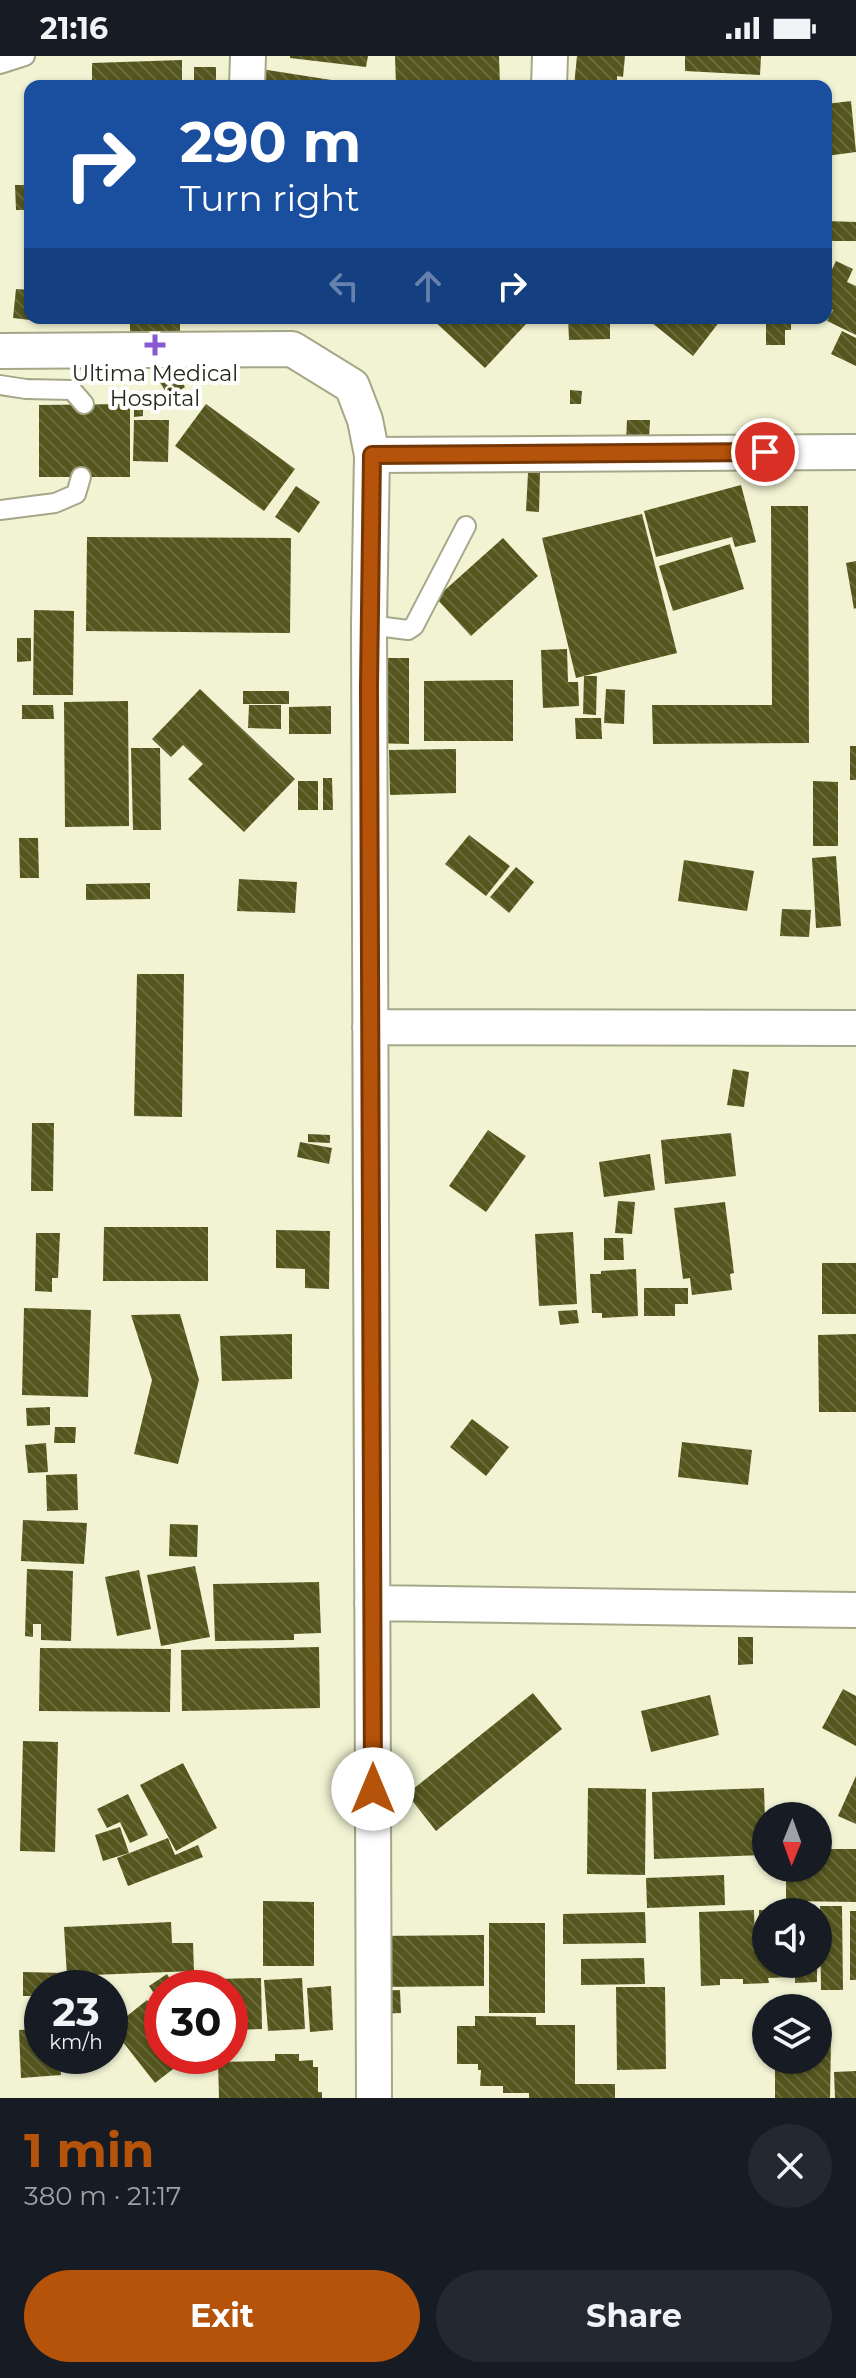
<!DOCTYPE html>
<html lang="en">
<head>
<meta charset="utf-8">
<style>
	body { margin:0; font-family:Montserrat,sans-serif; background:#242831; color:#f1f3f6; height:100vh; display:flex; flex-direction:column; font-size:30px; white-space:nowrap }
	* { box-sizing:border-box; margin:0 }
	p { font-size:26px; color:#9ea1a6 }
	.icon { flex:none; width:44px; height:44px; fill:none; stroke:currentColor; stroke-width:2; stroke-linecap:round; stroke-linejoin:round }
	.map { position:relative; height:2042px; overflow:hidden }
	.panel { display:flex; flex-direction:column; background:#171b24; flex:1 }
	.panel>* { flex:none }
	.guide { position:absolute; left:24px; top:24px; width:808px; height:244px; border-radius:16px; box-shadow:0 2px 6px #0004; background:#1a4fa0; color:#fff; overflow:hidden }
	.needle { width:52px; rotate:181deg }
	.buttons { position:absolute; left:752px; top:1746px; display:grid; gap:16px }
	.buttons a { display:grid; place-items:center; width:80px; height:80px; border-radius:50%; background:#171b24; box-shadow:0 2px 6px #0004; font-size:40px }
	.speed { position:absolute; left:24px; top:1914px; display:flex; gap:16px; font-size:40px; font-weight:700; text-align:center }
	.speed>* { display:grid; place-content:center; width:104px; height:104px; border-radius:50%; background:#171b24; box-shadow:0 2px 6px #0004; line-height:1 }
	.speed small { font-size:20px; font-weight:400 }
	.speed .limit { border:12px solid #d22; background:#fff; color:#111 }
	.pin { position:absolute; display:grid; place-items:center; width:68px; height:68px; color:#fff; margin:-34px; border:4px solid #fff; border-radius:50%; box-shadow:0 2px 8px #0007 }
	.me { position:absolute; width:88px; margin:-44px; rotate:0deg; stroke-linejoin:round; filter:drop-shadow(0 0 6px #0008) }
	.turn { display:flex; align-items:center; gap:28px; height:168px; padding:0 24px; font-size:36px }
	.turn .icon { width:104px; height:104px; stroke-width:2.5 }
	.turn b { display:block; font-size:56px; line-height:68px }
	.lanes { display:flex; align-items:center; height:76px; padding:0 24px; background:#0003; justify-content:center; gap:40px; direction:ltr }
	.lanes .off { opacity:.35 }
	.round { display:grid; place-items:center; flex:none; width:84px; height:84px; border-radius:42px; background:#242831 }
	.headline { display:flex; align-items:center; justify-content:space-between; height:136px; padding:0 24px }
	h1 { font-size:48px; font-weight:700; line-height:60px; color:#b45309 }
	.cta { display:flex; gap:16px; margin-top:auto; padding:16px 24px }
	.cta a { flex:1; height:92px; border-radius:48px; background:#b45309; color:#fff; font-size:32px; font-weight:700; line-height:92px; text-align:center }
	.cta a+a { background:#242831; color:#f1f3f6 }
	.status { display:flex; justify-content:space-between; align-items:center; height:56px; padding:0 40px; background:#171b24; direction:ltr }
	.status svg { height:22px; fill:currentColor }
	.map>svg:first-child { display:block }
	.building { fill:url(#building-back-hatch) }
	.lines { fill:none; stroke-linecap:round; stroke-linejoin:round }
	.service-casing { stroke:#a5a788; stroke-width:22 }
	.minor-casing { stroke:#a5a788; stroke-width:38 }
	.service { stroke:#fff; stroke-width:18 }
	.minor { stroke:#fff; stroke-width:34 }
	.route-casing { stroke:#753606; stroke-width:20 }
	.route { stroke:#b45309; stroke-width:14 }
	.poi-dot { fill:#8758d1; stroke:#fff; stroke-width:3 }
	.labels { text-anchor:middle; stroke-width:8; stroke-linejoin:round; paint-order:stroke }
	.poi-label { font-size:22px; fill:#27281c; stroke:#fff }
</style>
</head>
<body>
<div class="status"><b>21:16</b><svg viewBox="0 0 49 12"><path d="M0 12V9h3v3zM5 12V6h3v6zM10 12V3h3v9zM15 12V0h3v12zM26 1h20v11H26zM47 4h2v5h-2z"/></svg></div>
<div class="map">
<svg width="856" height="2042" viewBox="0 0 856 2042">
	<defs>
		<pattern id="building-back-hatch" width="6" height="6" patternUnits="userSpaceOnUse" patternTransform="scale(2)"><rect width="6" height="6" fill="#55561d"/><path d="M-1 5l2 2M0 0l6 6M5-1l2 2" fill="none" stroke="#6a6b3d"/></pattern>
	</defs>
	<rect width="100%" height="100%" fill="#f1f3d3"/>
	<path class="building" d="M290,0H368L366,11L290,2Z
		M395,0H499L500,30H396Z
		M577,0H625L623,21L617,20V30H574Z
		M685,0H761L760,19L685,15Z
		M182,4V30H92V7Z
		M194,11H216V30H194Z
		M261,13L357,28V30H258Z
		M851,45L856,96L826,100V48Z
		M15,129H30V154H16Z
		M826,165L856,166V185H826Z
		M836,205L853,213L847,226L856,230V279L827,265L833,254L826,251V226Z
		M16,233L30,234V264L13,262Z
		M130,262H180V277L130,276Z
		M431,262H519L526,268L485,312Z
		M568,262H610V283L569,284Z
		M646,262H716L720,265L693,300Z
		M766,262H791V274H785V289H766Z
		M842,275L856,282V310L831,298Z
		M175,315L185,331L169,341L159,325Z
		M570,334L582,335L581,348H570Z
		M130,348V421H39V349Z
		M206,348L295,413L264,455L175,390Z
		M134,354H143V360L134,361Z
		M134,364H169L168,406L133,405Z
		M627,364H650L649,384H626Z
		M528,417H540L539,456L526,455Z
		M741,429L756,486L735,491L732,481L656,501L644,455Z
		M296,430L320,446L299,477L275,461Z
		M771,450H808L809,687L653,688L652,649H772Z
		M642,458L677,597L584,620H597L596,659L583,658L584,620L576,622L542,482Z
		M87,481L291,482L290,577L86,575Z
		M503,482L538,520L471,580L436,542Z
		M730,488L744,533L673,555L659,510Z
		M856,505V552L854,553L846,507Z
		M34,554L74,555L73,639H33Z
		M17,582H31V605L17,606Z
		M567,593L568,626H578L579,650L543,652L541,594Z
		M373,602H409V688L372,687Z
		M513,624V685H424V625Z
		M200,633L295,723L244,776L188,723L203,708L183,689L171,701L152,683Z
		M606,633L625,634L624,668L604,667Z
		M243,635H289V648H243Z
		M128,645L129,770L65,771L64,646Z
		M22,649H53L54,663H22Z
		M249,649H281V673L248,672Z
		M331,650V678H289V651Z
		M575,662H601L602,683H576Z
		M850,690H856V724H850Z
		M131,692H160L161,774H133Z
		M456,693V737L390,739L389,694Z
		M323,722H332L333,754H323Z
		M298,725H318V754H298Z
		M813,725L838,726V790H813Z
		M469,779L510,810L486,840L445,808Z
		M19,782H38L39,822H20Z
		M836,800L841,870L816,872L812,802Z
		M684,804L754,815L747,855L678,845Z
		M516,811L534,826L509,857L490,841Z
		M239,823L297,826L295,857L237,855Z
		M150,827V843L86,844V828Z
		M782,853L811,854L809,881L780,880Z
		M137,918H184L182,1061L134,1060Z
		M733,1013L749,1016L744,1051L727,1049Z
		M32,1067H54L53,1135H31Z
		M488,1074L526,1100L486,1156L449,1130Z
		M731,1077L736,1120L665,1128L661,1084Z
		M308,1078L330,1079V1087L308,1086Z
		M300,1086L332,1092L329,1108L297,1101Z
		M650,1098L655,1134L604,1141L599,1106Z
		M618,1145L635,1146L632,1178L615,1177Z
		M725,1146L734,1217L730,1218L732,1234L692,1239L690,1222L683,1223L674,1152Z
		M104,1171H208V1225H103Z
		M276,1174L330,1175L329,1233L305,1232V1213L276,1212Z
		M573,1176L577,1248L539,1250L535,1178Z
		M36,1177H60L58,1222H52V1236L35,1235Z
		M604,1182H623L624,1204H604Z
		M822,1207H856V1258H822Z
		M636,1213L638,1260L602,1262V1257H592L590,1218H601V1215Z
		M644,1232H688V1248H675V1260H644Z
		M24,1252L91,1254L88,1341L22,1339Z
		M577,1254L579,1267L560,1269L558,1255Z
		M180,1258L199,1324L178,1408L134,1398L152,1324L131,1259Z
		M292,1278V1323L222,1325L220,1280Z
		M856,1278V1356H819L818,1279Z
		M50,1351V1369L27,1370L26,1352Z
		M472,1363L509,1391L486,1420L450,1391Z
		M55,1371H76L75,1387H54Z
		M682,1386L752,1394L748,1429L678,1421Z
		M46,1387L48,1416L28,1417L25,1389Z
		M77,1418L78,1454L47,1455L46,1419Z
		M23,1464L87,1467L84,1508L21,1505Z
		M170,1468L198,1469L197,1501L169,1500Z
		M195,1510L210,1581L161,1590L147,1519Z
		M27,1513L73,1515L71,1585L41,1584V1568H33V1581L25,1580Z
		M139,1514L151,1573L117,1580L105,1521Z
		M319,1526L321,1577L294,1578V1584L215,1585L213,1528Z
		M738,1581H753V1608L738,1609Z
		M319,1591L320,1652L182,1655L181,1594Z
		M40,1592L171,1593L170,1656L39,1655Z
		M843,1633L856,1640V1690L822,1672Z
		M533,1637L562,1673L436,1775L407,1738Z
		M710,1639L719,1679L651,1696L641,1655Z
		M23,1685L58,1686L55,1796L20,1795Z
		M183,1707L217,1772L176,1795L140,1729Z
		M856,1720V1768L838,1760Z
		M588,1732L646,1733L645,1819L587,1818Z
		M764,1732L766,1799L654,1803L652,1736Z
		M128,1738L148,1779L130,1787L120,1766L107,1772L97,1753Z
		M120,1771L129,1797L103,1805L95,1779Z
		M168,1782L175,1799L198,1789L203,1801L128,1830L117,1802Z
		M818,1793H856V1846L786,1845V1812H818Z
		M724,1819L725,1849L647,1852L646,1822Z
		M263,1845L314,1846V1910H263Z
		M820,1850H842L843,1934H821Z
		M815,1852V1856H780V1853Z
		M754,1854L755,1896H759V1854H766V1908H817V1926L795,1927V1921L768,1922L769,1927L743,1928V1923H720V1929L701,1930L699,1856Z
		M850,1855H856V1924H850Z
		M645,1856L646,1887L563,1888V1858Z
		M171,1866L172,1887H193L194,1915L67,1920L64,1871Z
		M489,1867H545V1957H489Z
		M484,1879V1930L377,1931V1880Z
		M644,1902L645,1928L581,1929V1903Z
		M23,1916L65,1917L64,1932H42V1940H23Z
		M167,1918L176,1932H162V1949L149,1930Z
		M261,1922L262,1973L230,1974V1932H217V1923Z
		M302,1922L305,1973L268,1975L264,1924Z
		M331,1930L333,1974L310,1976L307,1932Z
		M616,1931H665L666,2013L617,2014Z
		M400,1934L401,1957L376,1958L375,1935Z
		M147,1944L162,1963V2000H190L155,2027L112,1972Z
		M475,1960L536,1961V1969H575V2028H615V2042H529V2037H503V2030H480L481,2014H478V2008H457V1970H475Z
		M42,1973V2000H60L61,2019L21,2022L19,1974Z
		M818,1982L831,1983L830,2042H775V2004H818Z
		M275,1998H299V2005L313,2004V2011H318V2036H322V2042H219L218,2006L275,2005Z
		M856,2015V2042H835L834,2016Z"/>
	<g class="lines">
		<defs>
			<path id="service" d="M0,8L25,0
				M0,329L26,333L72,334L84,348
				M0,454L55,447L76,438L81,421
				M369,569L408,574L414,570L466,470"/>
			<path id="minor" d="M247,30L248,0
				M549,30L550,0
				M0,295L292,293L352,330L365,364L372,399
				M370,971L856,972
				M372,1547L856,1554
				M374,2042L369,569L372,399L856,396"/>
		</defs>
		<use href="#service" class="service-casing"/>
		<use href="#minor" class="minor-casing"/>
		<use href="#service" class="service"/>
		<use href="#minor" class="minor"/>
	</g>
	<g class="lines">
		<defs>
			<path id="route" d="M373,1733L369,631L372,399L765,396"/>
		</defs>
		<use href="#route" class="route-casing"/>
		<use href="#route" class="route"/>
	</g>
	<path class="poi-dot" d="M151 277h8v8h8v8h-8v8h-8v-8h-8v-8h8z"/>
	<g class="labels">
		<g class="poi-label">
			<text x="155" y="325">Ultima Medical<tspan x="155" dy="25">Hospital</tspan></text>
		</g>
	</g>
</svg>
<div class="buttons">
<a><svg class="needle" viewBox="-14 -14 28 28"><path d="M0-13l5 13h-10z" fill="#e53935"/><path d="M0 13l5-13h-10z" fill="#9ea1a6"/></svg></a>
<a><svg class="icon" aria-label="sound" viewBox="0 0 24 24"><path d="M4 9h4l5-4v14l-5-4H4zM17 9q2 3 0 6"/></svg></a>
<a><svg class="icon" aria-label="layers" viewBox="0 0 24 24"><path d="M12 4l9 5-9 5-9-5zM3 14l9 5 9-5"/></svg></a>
</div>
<div class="speed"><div>23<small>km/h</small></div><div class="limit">30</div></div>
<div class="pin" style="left:765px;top:396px;background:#d93025"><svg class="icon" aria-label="arrive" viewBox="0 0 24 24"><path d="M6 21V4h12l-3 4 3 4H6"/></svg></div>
<svg class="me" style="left:373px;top:1733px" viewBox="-20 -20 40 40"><circle r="19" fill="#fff"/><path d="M0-13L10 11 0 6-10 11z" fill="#b45309"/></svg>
<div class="guide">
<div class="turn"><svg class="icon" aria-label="right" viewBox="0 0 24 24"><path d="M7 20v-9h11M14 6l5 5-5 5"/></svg><div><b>290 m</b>Turn right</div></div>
<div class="lanes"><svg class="icon off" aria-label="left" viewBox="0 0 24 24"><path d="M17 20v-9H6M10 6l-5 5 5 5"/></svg><svg class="icon off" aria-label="ahead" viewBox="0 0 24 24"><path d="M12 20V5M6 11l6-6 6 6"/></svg><svg class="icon" aria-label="right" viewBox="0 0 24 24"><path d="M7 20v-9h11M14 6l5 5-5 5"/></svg></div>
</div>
</div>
<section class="panel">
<div class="headline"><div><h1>1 min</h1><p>380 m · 21:17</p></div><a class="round"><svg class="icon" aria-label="close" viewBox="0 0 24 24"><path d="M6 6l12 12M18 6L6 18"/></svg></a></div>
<div class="cta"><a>Exit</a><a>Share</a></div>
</section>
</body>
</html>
